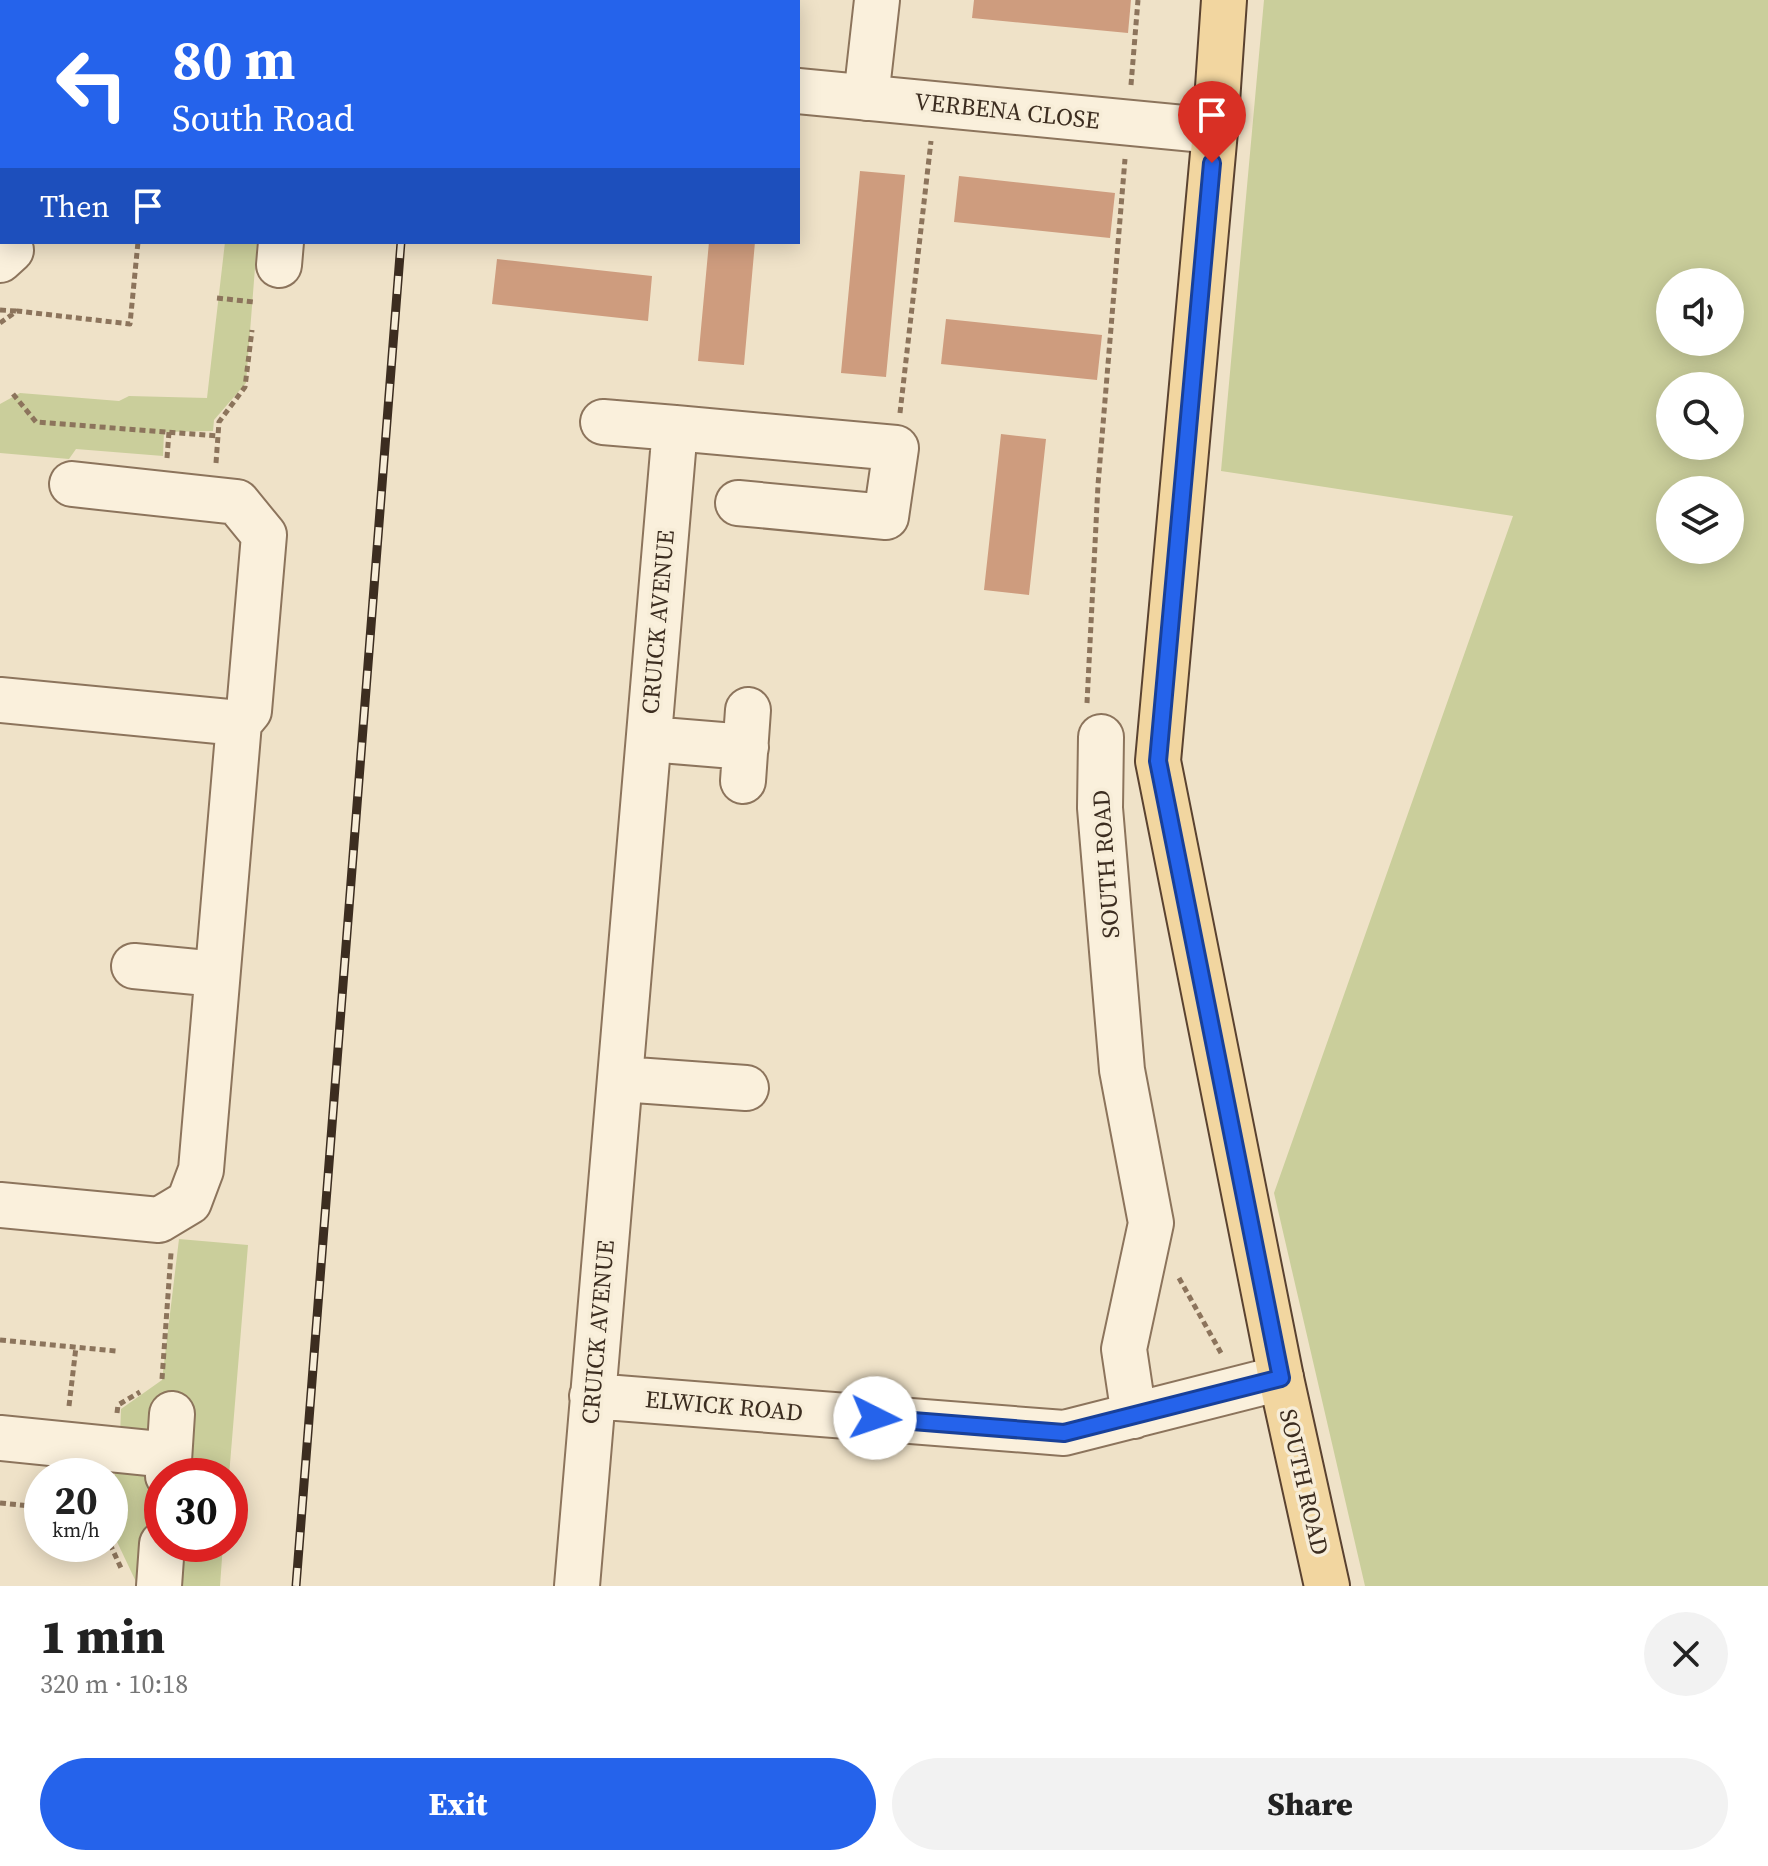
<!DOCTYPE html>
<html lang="en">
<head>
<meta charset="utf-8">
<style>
	body { margin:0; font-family:"Source Serif 4",serif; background:#f2f2f2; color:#222; height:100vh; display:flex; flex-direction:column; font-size:30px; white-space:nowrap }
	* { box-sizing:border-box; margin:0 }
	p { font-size:26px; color:#767676 }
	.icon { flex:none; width:44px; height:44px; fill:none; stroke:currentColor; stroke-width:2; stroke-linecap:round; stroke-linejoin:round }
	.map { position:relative; height:1586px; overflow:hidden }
	.details { display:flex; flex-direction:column; background:#fff; flex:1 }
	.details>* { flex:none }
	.guide { position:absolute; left:0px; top:0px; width:800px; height:244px; box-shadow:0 4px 20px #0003; background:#2563eb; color:#fff; overflow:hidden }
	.controls { position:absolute; left:1656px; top:268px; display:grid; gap:16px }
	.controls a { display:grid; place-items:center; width:88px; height:88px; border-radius:50%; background:#fff; box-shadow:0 4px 20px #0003; font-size:40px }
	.speed { position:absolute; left:24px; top:1458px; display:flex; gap:16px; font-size:40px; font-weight:700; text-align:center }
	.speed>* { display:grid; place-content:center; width:104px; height:104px; border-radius:50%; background:#fff; box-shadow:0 4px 20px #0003; line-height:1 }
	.speed small { font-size:20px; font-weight:400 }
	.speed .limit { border:12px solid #d22; background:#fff; color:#111 }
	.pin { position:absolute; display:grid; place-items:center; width:68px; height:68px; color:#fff; margin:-82px -34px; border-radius:50% 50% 50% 0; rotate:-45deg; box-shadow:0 0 8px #0007 }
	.pin .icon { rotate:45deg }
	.me { position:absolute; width:88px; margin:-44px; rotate:94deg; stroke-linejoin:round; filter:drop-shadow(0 0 6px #0008) }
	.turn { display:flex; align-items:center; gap:28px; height:168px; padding:0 40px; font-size:36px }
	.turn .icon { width:104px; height:104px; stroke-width:2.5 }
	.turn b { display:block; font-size:56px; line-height:68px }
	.then { display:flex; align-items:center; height:76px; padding:0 40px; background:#0003; gap:16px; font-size:30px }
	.round { display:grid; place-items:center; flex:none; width:84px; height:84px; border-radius:42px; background:#f2f2f2 }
	.overview { display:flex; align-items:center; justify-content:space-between; height:136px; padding:0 40px }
	h1 { font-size:48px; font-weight:800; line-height:60px }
	.primary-button { display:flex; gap:16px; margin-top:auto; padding:16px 40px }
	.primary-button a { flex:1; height:92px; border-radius:48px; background:#2563eb; color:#fff; font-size:32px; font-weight:800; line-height:92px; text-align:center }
	.primary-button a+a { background:#f2f2f2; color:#222 }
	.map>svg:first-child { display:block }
	.green { fill:#cace9b; fill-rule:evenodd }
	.building { fill:#ce9c7e }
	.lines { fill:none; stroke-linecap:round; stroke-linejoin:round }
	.minor-casing { stroke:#8c745c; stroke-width:48 }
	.major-casing { stroke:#5a4230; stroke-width:48 }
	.path { stroke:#8c745c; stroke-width:5; stroke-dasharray:6 4; stroke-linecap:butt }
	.minor { stroke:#faf0dc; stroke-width:44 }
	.major { stroke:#f2d6a0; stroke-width:44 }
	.rail-casing { stroke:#3c2d20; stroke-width:9 }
	.rail { stroke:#f7edd8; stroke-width:6; stroke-dasharray:18; stroke-linecap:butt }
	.route-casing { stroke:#184099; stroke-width:20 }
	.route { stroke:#2563eb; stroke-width:14 }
	.labels { text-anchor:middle; stroke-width:7; stroke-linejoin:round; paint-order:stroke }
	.street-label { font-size:24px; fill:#3c2d20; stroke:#f7edd8 }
</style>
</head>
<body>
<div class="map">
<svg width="1768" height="1586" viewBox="0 0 1768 1586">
	<rect width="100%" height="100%" fill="#efe2c8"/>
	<path class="green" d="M1264,0H1768V1586H1365L1274,1193L1513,516L1221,471ZM1730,282V342H1670V282ZM1730,386V446H1670V386ZM1730,490V550H1670V490Z
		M225,242H257L246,383L214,420L213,431L164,432L163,456L76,449L69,459L0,453V404L20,393L119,401L129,396L207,398Z
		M179,1239L248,1245L229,1476H181L150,1432L120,1438L121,1409L162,1380Z
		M116,1463L138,1465L149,1481L153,1499L145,1586H138L110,1527Z
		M173,1544H223L220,1586H168Z"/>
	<path class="building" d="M974,0H1131L1128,33L972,18Z
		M860,171L905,175L886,377L841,373Z
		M959,176L1115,193L1110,238L954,222Z
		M709,242H755L744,365L698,361Z
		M497,259L652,276L648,321L492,304Z
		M946,319L1102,335L1097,380L941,364Z
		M1001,434L1046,439L1029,595L984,590Z"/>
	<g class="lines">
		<defs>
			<path id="minor" d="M305,2L306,0
				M674,2V0
				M798,91L1215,131
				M866,98L877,0
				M0,260L11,250
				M279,265L281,242
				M603,422L675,428
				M72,484L237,502L264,535L249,711L239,723
				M0,700L239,723L201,1170L189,1202L159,1220L0,1205
				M1101,737L1100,808L1122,1070L1151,1223L1124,1349L1134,1416
				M649,739L746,747
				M743,781L748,710
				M134,966L217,974
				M621,1079L746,1088
				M592,1396L1064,1433L1281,1378
				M0,1438L169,1455
				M168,1476L172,1414
				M159,1586L162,1544
				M577,1586L675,428L896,448L886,517L738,503"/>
			<path id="major" d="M1224,0L1215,131L1158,761L1281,1378L1327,1586"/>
		</defs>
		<use href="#minor" class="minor-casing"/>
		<use href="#major" class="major-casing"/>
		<path class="path" d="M1131,85L1138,0
			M0,121L2,123
			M0,152H2
			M217,298L254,302
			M0,310L16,311
			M0,323L17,311L130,324L138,242
			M13,394L36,422L218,436
			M900,413L931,141
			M167,458L169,432
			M216,463L219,422L245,387L252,330
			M1087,703L1098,485L1125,159
			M1179,1278L1221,1353
			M0,1340L116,1351
			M162,1379L171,1253
			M69,1406L76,1347
			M117,1413L118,1405L140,1392
			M0,1503L42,1507
			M110,1544L121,1568"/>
		<use href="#minor" class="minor"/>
		<use href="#major" class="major"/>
		<defs>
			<path id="rail" d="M420,2V0
				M296,1586L401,242"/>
		</defs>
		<use href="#rail" class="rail-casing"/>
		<use href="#rail" class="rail"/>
	</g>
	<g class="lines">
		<defs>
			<path id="route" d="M875,1418L1064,1433L1281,1378L1158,761L1212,163"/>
		</defs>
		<use href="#route" class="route-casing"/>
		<use href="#route" class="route"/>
	</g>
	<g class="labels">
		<g class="street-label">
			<text transform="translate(1007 111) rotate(6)" y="8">VERBENA CLOSE</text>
			<text transform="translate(658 622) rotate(-85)" y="8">CRUICK AVENUE</text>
			<text transform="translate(1106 864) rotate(-94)" y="8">SOUTH ROAD</text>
			<text transform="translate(598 1332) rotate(-85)" y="8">CRUICK AVENUE</text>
			<text transform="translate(724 1406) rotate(5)" y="8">ELWICK ROAD</text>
			<text transform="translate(1304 1482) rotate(77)" y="8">SOUTH ROAD</text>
		</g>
	</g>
</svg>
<div class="controls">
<a><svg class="icon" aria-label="sound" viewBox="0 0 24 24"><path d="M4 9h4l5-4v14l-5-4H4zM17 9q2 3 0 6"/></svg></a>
<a><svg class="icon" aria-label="search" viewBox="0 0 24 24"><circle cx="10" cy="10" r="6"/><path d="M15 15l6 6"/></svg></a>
<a><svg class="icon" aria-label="layers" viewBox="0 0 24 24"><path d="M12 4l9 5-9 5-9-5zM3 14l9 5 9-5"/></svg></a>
</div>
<div class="speed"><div>20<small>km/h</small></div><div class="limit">30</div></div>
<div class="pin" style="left:1212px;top:163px;background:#d93025"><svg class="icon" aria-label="arrive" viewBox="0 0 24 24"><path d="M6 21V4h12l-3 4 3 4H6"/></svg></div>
<svg class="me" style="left:875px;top:1418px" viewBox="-20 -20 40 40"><circle r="19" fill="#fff"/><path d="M0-13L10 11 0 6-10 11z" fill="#2563eb"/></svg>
<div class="guide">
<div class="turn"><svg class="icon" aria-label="left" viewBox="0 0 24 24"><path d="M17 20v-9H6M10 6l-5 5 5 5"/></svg><div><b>80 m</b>South Road</div></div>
<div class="then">Then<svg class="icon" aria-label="arrive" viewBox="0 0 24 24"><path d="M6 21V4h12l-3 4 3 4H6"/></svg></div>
</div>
</div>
<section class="details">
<div class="overview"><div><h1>1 min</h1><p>320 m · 10:18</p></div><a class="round"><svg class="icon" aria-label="close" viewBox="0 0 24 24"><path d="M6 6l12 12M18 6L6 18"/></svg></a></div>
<div class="primary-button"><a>Exit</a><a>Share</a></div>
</section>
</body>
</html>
